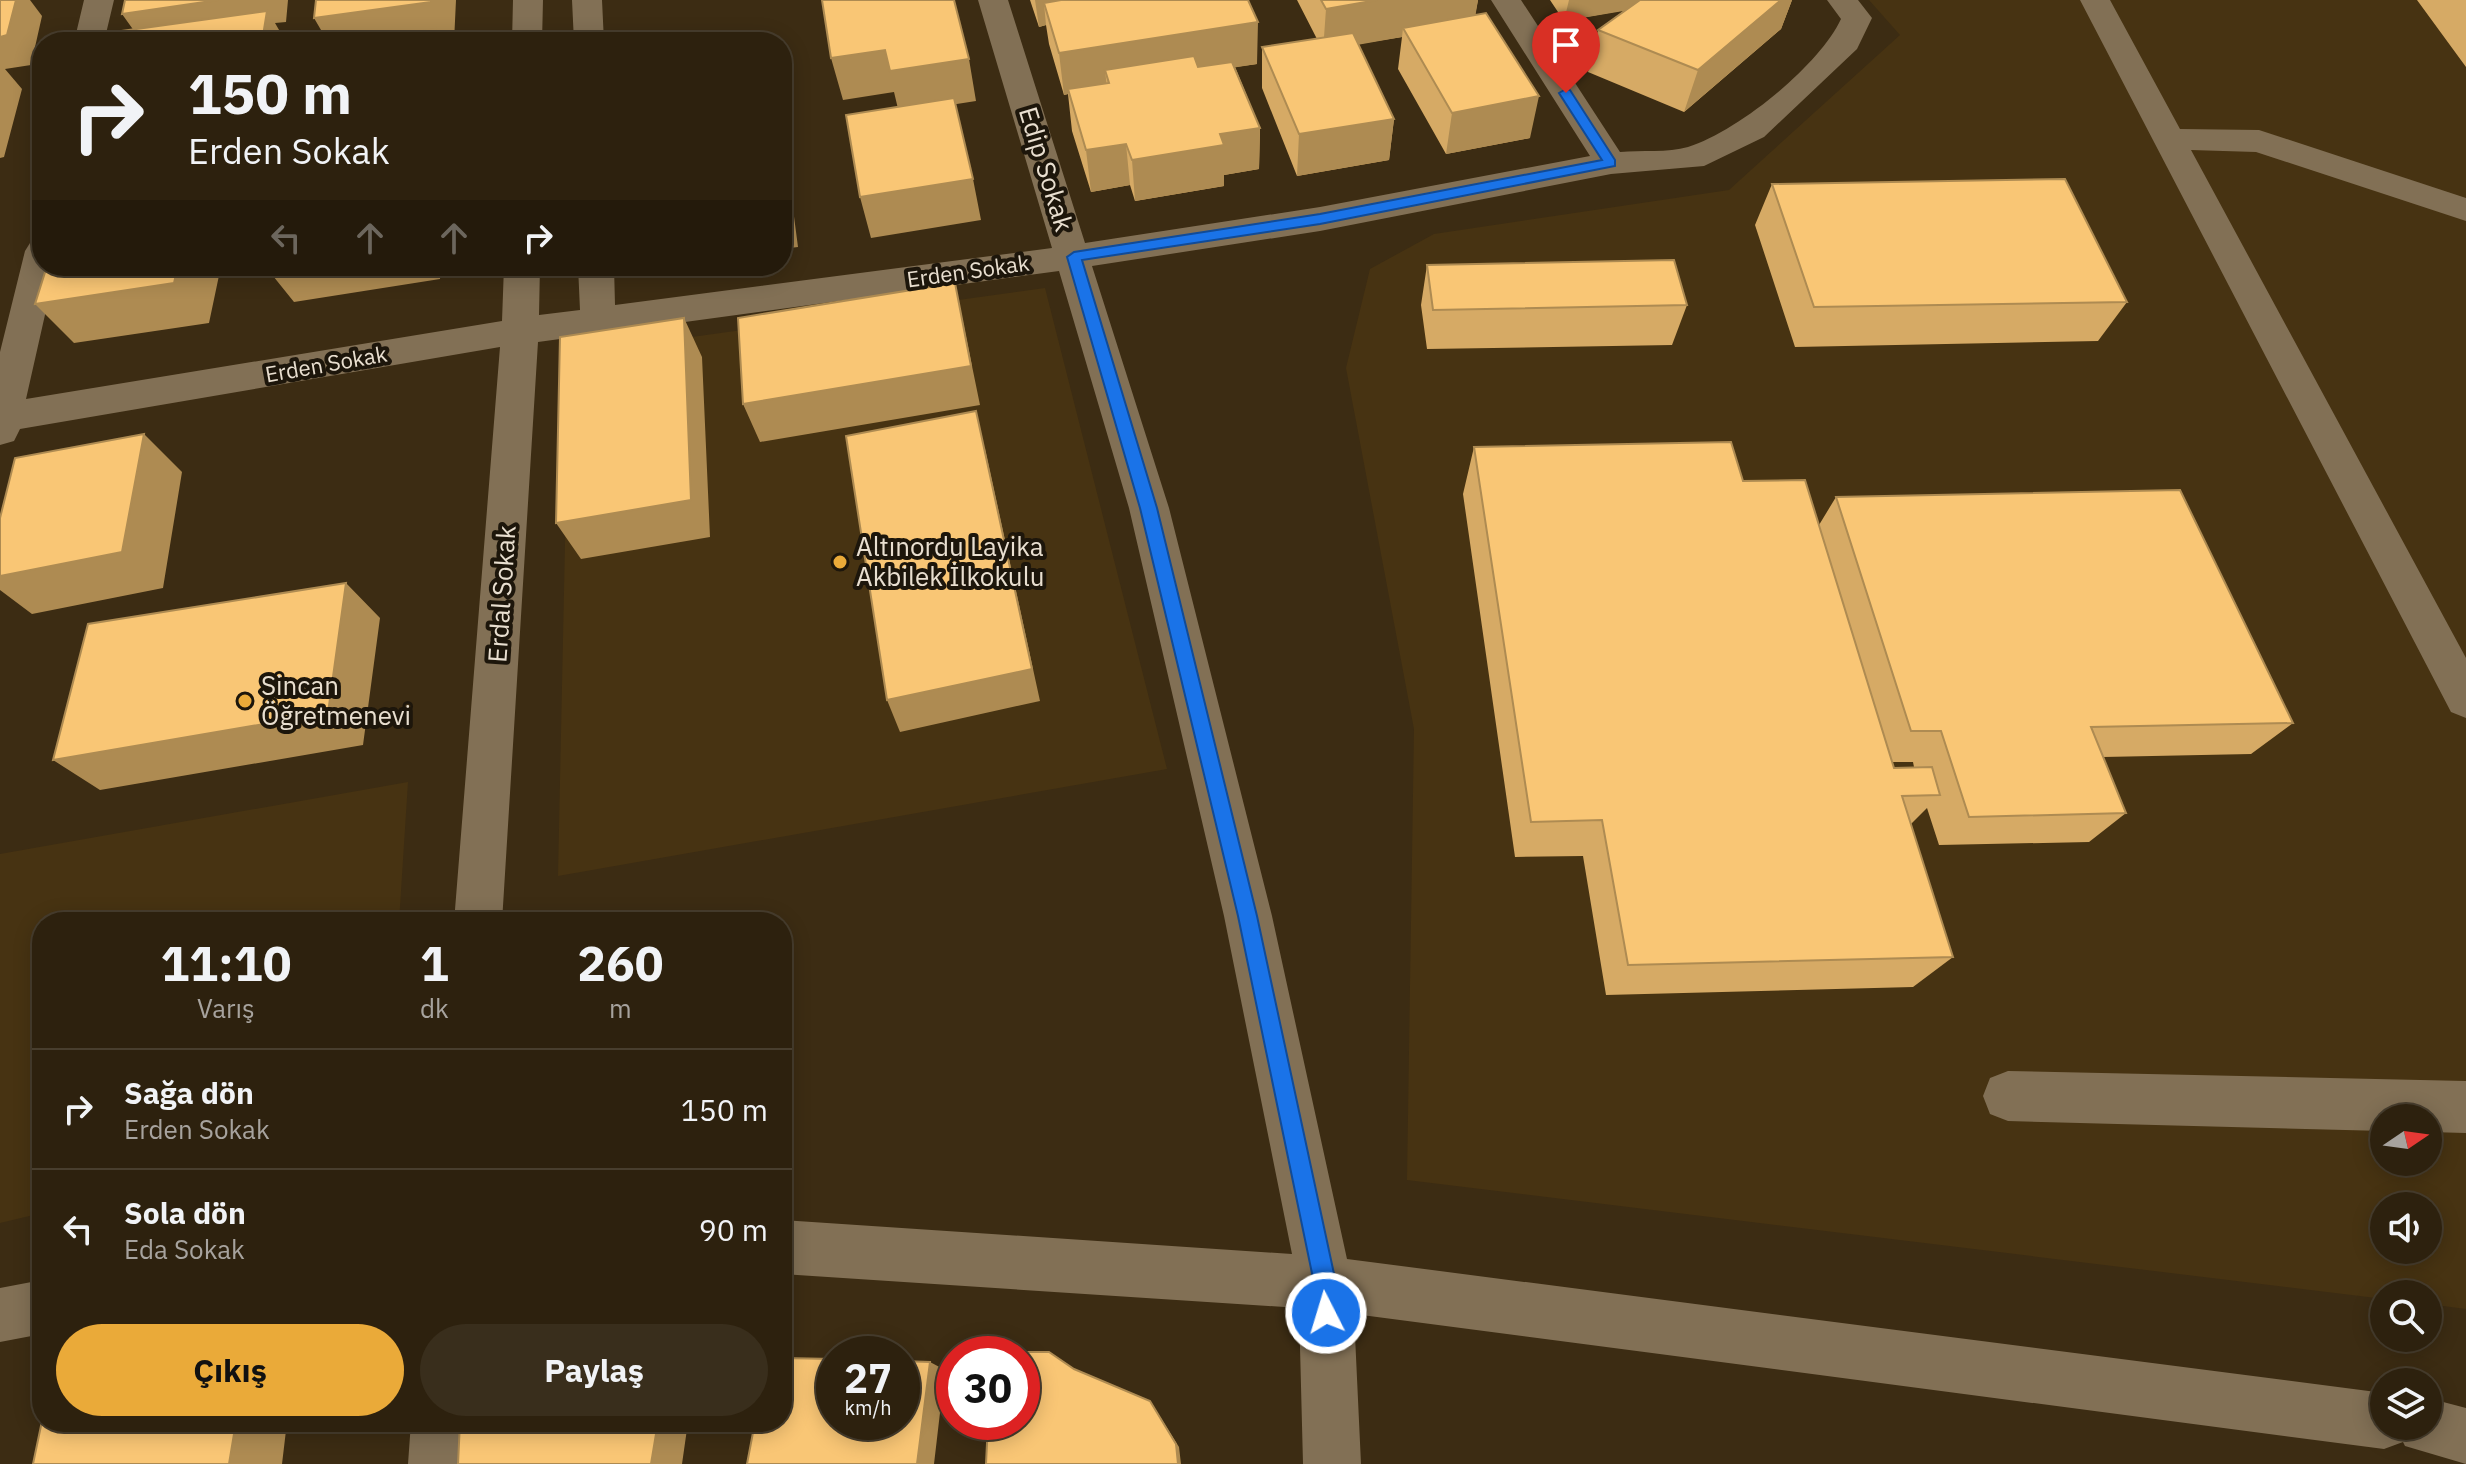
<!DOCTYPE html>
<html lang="tr">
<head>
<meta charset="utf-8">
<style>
	body { margin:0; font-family:"IBM Plex Sans",sans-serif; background:#392e1c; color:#f1f3f6; height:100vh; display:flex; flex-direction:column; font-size:30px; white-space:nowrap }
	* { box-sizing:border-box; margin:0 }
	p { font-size:26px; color:#a7a39e }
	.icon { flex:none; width:44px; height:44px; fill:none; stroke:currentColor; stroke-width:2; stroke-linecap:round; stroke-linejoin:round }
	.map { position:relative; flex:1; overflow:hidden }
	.details { position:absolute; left:32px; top:912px; width:760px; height:520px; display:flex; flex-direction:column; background:#2d210e; border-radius:32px; box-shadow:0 4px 20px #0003,0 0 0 2px #483e2e }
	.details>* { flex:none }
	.guide { position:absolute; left:32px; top:32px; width:760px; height:244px; border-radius:32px; box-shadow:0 4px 20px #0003,0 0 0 2px #483e2e; background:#2d210e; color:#f1f3f6; overflow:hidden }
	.needle { width:52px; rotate:77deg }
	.buttons { position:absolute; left:2370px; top:1104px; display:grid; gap:16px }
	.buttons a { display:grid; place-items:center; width:72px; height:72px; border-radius:50%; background:#2d210e; box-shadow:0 4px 20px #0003,0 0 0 2px #483e2e; font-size:40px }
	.speed { position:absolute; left:816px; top:1336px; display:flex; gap:16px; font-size:40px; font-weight:700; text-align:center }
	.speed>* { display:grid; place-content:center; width:104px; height:104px; border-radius:50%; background:#2d210e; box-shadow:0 4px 20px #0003,0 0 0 2px #483e2e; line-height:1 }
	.speed small { font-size:20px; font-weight:400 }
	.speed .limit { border:12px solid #d22; background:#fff; color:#111 }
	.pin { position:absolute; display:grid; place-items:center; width:68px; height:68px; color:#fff; margin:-82px -34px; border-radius:50% 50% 50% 0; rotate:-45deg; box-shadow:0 0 8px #0007 }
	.pin .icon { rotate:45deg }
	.me { position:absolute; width:88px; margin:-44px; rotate:355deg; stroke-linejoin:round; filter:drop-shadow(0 0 6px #0008) }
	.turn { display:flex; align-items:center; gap:28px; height:168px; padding:0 24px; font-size:36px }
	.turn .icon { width:104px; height:104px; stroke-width:2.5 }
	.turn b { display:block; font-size:56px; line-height:68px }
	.lanes { display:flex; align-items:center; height:76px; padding:0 24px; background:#0003; justify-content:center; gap:40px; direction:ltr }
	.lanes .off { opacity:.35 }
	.eta { display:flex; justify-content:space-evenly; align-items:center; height:136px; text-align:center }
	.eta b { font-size:48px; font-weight:700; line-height:56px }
	.action { display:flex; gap:16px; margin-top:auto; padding:16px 24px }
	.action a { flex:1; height:92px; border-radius:48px; background:#eaaa39; color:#111; font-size:32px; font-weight:700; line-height:92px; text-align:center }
	.action a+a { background:#392e1c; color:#f1f3f6 }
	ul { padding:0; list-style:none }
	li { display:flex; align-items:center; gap:24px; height:120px; padding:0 24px; border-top:2px solid #483e2e }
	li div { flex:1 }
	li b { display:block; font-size:30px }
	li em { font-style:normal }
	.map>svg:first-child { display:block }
	.built { fill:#473312; fill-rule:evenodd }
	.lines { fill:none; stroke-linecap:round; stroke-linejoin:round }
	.minor { fill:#827055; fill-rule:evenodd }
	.wall { fill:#d6aa65; fill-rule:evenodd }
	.shaded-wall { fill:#ae8b52 }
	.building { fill:#f9c675; stroke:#ae8b52; stroke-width:2 }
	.route { fill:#1a73e8; stroke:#114b97; stroke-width:2 }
	.poi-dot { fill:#eaaa39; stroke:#1d160b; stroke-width:3 }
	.labels { text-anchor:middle; stroke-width:8; stroke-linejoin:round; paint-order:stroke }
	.far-street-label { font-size:22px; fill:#e9dfd0; stroke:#1d160b }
	.street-label { font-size:26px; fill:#e9dfd0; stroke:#1d160b }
	.poi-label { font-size:26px; fill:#e9dfd0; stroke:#1d160b; text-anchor:start }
</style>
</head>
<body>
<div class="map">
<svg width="2466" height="1464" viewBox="0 0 2466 1464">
	<rect width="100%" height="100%" fill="#3c2c13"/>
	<path class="built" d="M1869,0H2466V1309L2428,1304V1294H2384V1299L1407,1180L1414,729L1346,368L1370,269L1434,234L1729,190L1900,35ZM2384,1118H2428V1162H2384ZM2384,1206H2428V1250H2384Z
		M1045,288L1167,769L558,876L569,354Z
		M408,782L399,922H42V1213L0,1223V854Z"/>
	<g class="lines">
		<path class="minor" d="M84,0H114L104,42H74Z
			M513,0H543L542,42H512Z
			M572,0H602L604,42H574Z
			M978,0H1008L1085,243L1320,207L1590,156L1491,0H1521L1620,152C1641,150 1668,153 1688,147C1738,131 1819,66 1841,19L1827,0H1858L1872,18L1857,49L1764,137L1704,166L1611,174L1320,231L1092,266L1169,508L1272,916L1347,1259L2384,1393V1426H2428V1398L2466,1408V1464L2405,1446L2403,1442L2384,1449L1354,1314L1361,1464H1303L1299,1308L782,1274V1220L1292,1254L1224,916L1129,508L1059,271L538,342L502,922H454L500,347L20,429L14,441L0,445V352L25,251L30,243L42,239V266H56L26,399L502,321L504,266H540L539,315L580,310L578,266H614L615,305L1052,248Z
			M2080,0H2110L2180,129L2259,130L2466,198V221L2256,152L2191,150L2466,658V718L2451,712Z
			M2008,1071L2466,1081V1133L2428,1132V1118H2384V1131L2008,1121L1990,1114L1983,1096L1990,1078Z
			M42,1280V1334L0,1342V1288Z
			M411,1422H469L466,1464H408Z"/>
	</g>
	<path class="wall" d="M1030,0H1248L1257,64L1235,67L1260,128L1259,169L1224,175V186L1135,201L1130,185L1091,192L1072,131L1068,94L1064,95L1049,44L1046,25L1039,27Z
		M1297,0H1478L1475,15L1530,138L1446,154L1398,69L1402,37L1358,44L1394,119L1389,160L1297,176L1262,88V47L1317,39Z
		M1550,0H1792L1781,29L1684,112L1588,72L1598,30L1625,10L1564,21Z
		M2417,0H2466V67Z
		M1772,184L2127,302L2098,341L1795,347L1755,225Z
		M1427,265L1687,305L1672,345L1427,349L1421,305Z
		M1474,447L1743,481L1819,525L1836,497L2293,723L2251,754L2103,757L2126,813L2089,842L1939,845L1927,808L1911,824L1953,957L1913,987L1606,995L1583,856L1515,857L1463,494ZM1892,762H1913L1914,767L1894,768Z"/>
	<path class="shaded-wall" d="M16,0H30L42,16L31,65L5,69L22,89L4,157L0,158V37Z
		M218,0H288L286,22L275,23L286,42H142L122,14Z
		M431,0H456L454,42H328L314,18Z
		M1035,0H1180L1044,3L1046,25L1039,27Z
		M1377,0H1478L1474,24L1403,28L1402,37L1323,51L1326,9Z
		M1569,0H1654L1653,6L1564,21Z
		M1781,0H1792L1781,29L1684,112L1698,70Z
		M1258,22L1257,64L1109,87L1105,70L1107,88L1068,89V94L1064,95L1059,53Z
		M885,50L969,59L976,101L899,113L894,92L843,100L831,58Z
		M1539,96L1530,138L1446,154L1452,113Z
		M1394,119L1389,160L1297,176L1299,134Z
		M1260,128L1259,169L1224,175V186L1135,201L1132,160L1220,134Z
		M1126,144L1130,185L1091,192L1086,150Z
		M782,162L790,186L798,247L782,249Z
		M973,179L981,220L871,238L860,197Z
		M178,266H221L209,323L74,343L35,304Z
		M265,266H441L440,279L294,302Z
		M653,266H678L655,270Z
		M955,283L980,405L760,442L743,404Z
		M684,318L702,357L710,537L581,559L556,523Z
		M144,434L182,472L163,588L32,614L0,590V576Z
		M985,449L1040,701L900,732L887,700Z
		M346,583L380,618L363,745L100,790L53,760Z
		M930,1362L945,1370L934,1464H917Z
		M1150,1401L1179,1447L1181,1464H1178Z
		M236,1422H287L282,1464H229Z
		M658,1422H688L682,1464H651Z"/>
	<path class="building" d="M0,0H16L7,35L0,37Z
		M125,0H218L122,14Z
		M316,0H431V2L314,18Z
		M822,0H954L969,59L890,71L885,50L831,58Z
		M1061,0H1248L1258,22L1059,53L1044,3Z
		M1321,0H1377L1326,9Z
		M1640,0H1781L1698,70L1598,30Z
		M267,11L262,42H120L122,31Z
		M1486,13L1539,96L1452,113L1403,28Z
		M436,29L435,42H353Z
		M1353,33L1394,119L1299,134L1262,47Z
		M1194,56L1198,67L1232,62L1260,128L1220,134L1224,145L1132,160L1126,144L1086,150L1068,89L1109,83L1105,70Z
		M954,98L973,179L860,197L846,115Z
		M2065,179L2127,302L1814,307L1772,184Z
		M1674,260L1687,305L1433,310L1427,265Z
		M47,266H178L174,283L35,304Z
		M955,283L971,366L743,404L738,318Z
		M684,318L691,500L556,523L560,337Z
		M976,411L1032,669L887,700L846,436Z
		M144,434L122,552L0,576V518L15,458Z
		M1731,442L1743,481L1805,480L1894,768L1932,767L1940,795L1902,796L1953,957L1628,965L1602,820L1531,822L1474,447Z
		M2180,490L2293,723L2091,727L2126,813L1969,817L1941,731H1911L1836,497Z
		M346,583L328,713L53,760L88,624Z
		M993,1352H1049L1074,1369L1150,1401L1176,1444L1178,1464H986L988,1422H1022V1354H993Z
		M782,1358L834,1359V1422H902V1361L930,1362L917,1464H747L755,1422H782Z
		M42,1421V1422H236L229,1464H33Z
		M460,1422H658L651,1464H458Z"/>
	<path class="route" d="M1566,89L1570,90L1615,160V166L1320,224L1082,260L1157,508L1257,916L1336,1283L1338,1313L1334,1321L1326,1325L1318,1321L1314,1283L1238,916L1140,508L1067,257L1074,252L1320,214L1602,160L1559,93Z"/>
	<g class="poi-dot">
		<circle cx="840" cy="562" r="8"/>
		<circle cx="245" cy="701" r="8"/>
	</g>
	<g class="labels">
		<g class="far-street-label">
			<text transform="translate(968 271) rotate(-8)" y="8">Erden Sokak</text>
			<text transform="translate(326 364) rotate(-10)" y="8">Erden Sokak</text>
		</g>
		<g class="street-label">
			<text transform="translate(1046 169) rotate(73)" y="9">Edip Sokak</text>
			<text transform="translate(502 594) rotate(-86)" y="9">Erdal Sokak</text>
		</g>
		<g class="poi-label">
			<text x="856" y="556">Altınordu Layika<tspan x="856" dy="30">Akbilek İlkokulu</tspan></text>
			<text x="261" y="695">Sincan<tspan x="261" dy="30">Öğretmenevi</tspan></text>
		</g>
	</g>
</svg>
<div class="buttons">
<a><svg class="needle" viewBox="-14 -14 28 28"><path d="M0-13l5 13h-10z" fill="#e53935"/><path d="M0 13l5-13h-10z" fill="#a7a39e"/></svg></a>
<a><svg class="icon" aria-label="sound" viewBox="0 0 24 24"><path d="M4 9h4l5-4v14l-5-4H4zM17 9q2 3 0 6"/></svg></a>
<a><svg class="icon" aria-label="search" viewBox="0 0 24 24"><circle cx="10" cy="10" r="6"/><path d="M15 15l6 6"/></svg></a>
<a><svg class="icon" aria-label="layers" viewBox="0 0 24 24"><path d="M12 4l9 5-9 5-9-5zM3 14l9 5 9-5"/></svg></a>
</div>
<div class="speed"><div>27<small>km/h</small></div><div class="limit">30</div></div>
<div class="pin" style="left:1566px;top:93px;background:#d93025"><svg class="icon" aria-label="arrive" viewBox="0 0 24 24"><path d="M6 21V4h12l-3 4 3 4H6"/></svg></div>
<svg class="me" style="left:1326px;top:1313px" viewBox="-20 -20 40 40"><circle r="17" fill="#1a73e8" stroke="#fff" stroke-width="3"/><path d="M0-11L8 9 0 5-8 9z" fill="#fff"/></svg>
<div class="guide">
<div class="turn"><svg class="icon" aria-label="right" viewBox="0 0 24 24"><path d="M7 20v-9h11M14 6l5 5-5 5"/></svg><div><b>150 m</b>Erden Sokak</div></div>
<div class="lanes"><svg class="icon off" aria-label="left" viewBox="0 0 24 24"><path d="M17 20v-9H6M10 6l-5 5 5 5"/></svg><svg class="icon off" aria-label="ahead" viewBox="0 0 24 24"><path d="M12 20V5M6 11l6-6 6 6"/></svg><svg class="icon off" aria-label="ahead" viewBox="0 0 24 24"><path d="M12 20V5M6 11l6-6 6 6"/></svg><svg class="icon" aria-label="right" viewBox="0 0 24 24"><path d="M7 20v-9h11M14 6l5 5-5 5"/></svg></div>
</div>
<section class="details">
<div class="eta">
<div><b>11:10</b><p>Varış</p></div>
<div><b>1</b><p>dk</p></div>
<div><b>260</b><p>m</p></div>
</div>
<ul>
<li><svg class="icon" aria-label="right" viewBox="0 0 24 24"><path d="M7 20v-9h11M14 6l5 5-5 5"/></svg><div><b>Sağa dön</b><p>Erden Sokak</p></div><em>150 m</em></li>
<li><svg class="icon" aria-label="left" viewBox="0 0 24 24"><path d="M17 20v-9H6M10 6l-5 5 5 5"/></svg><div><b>Sola dön</b><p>Eda Sokak</p></div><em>90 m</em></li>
</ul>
<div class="action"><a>Çıkış</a><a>Paylaş</a></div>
</section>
</div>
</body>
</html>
